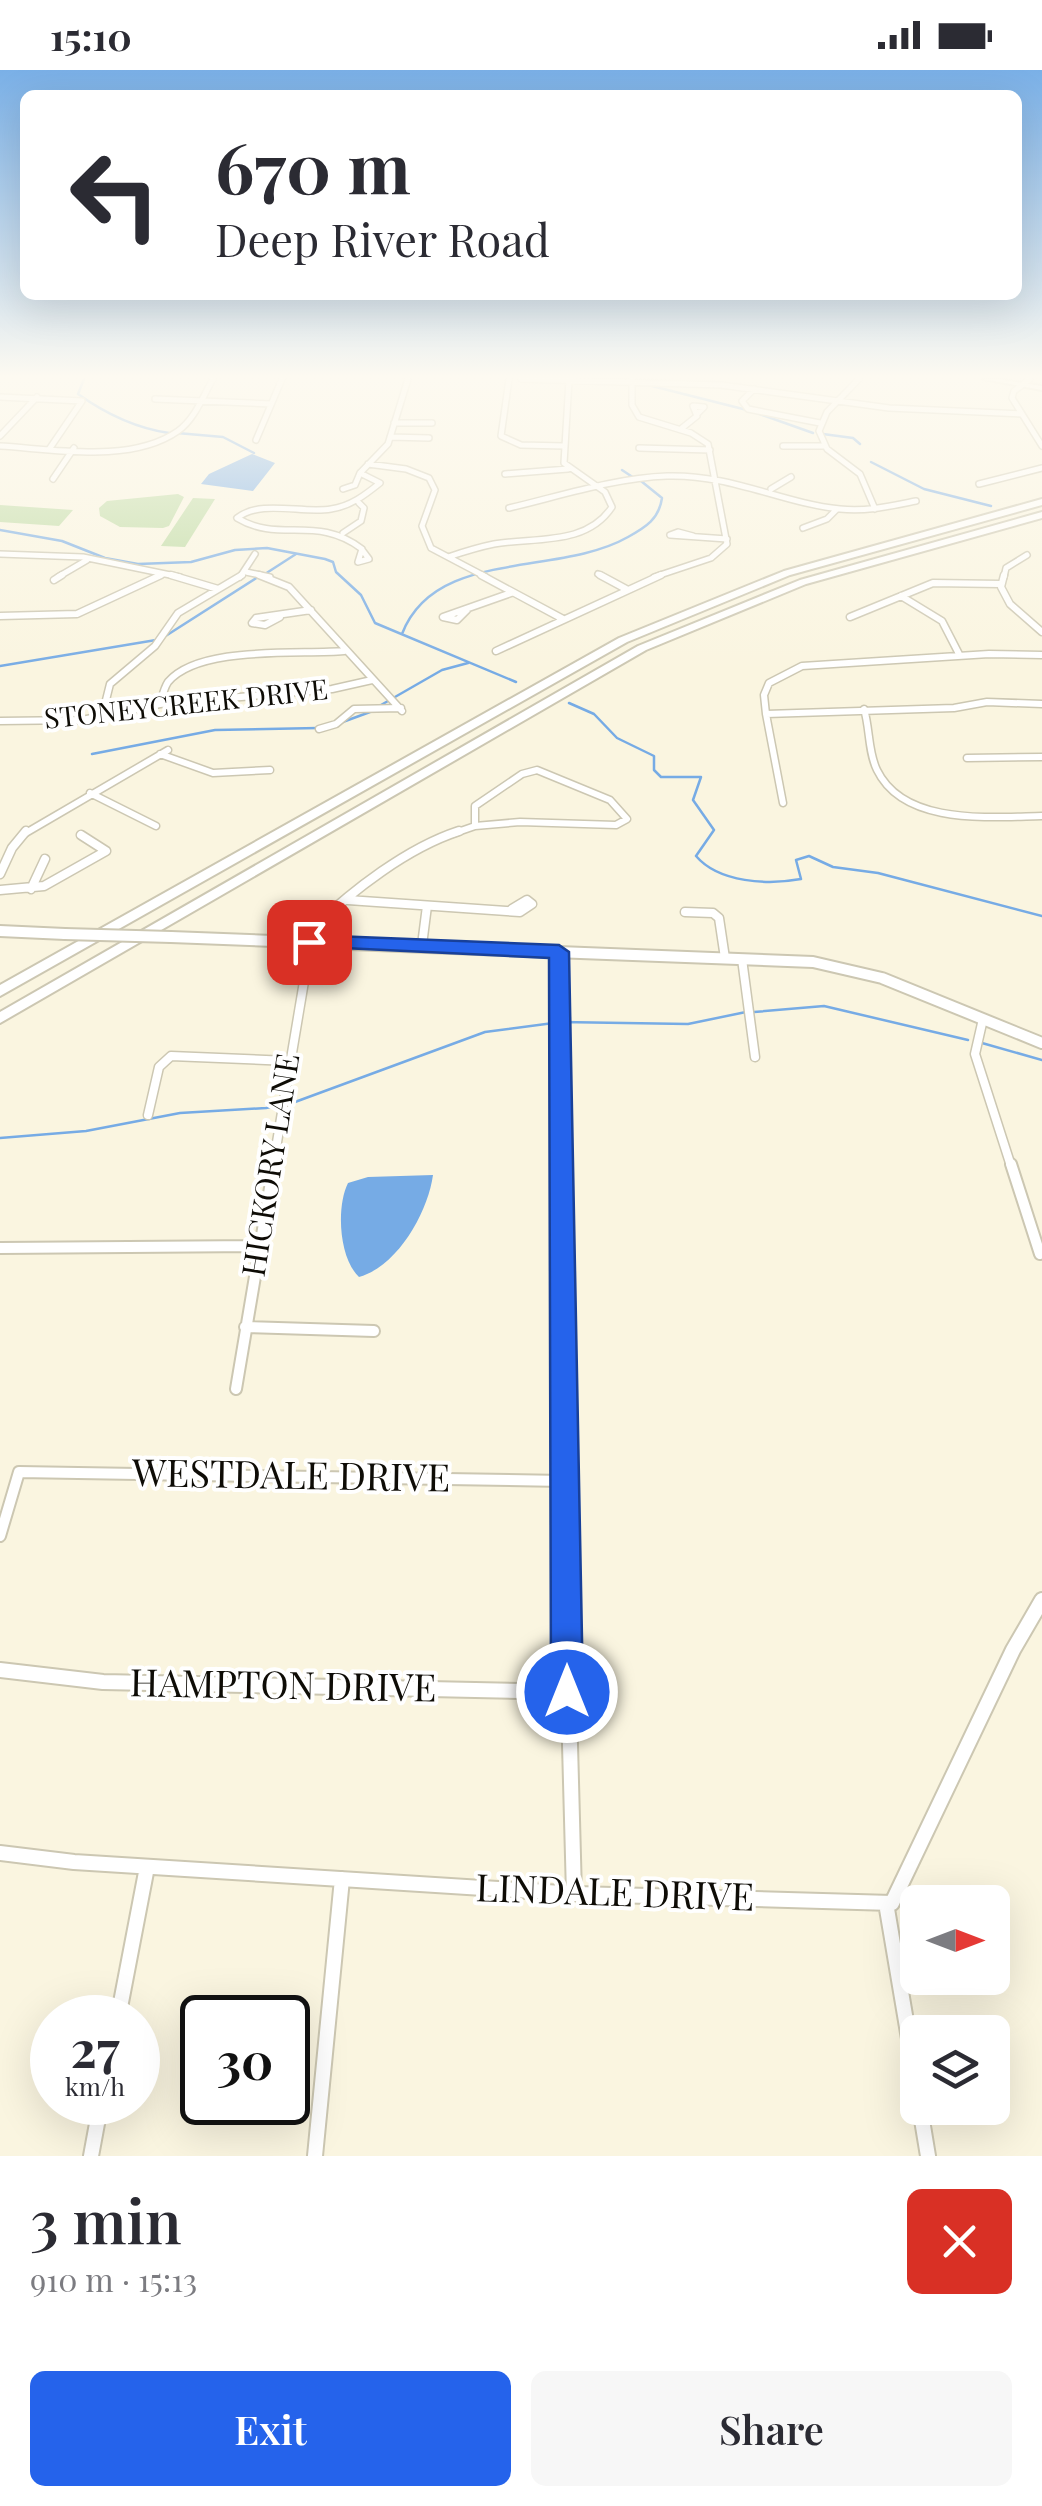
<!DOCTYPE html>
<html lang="en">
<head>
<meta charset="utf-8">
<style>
	body { margin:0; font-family:"Playfair Display",serif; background:#f7f7f7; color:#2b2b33; height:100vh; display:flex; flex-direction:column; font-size:38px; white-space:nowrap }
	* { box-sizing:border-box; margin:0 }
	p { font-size:32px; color:#7c7c81 }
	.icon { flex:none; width:55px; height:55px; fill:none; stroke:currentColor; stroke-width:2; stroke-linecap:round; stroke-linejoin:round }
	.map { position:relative; height:2086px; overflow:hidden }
	.details { display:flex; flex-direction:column; background:#fff; flex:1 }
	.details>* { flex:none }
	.guide { position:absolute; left:20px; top:20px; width:1002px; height:210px; border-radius:15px; box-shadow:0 10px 40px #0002; background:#fff; color:#2b2b33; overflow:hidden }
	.needle { width:65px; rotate:90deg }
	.tools { position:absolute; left:900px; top:1815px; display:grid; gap:20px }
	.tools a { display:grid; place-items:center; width:110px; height:110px; border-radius:15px; background:#fff; box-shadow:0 10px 40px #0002; font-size:50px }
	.speed { position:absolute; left:30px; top:1925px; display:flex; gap:20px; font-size:50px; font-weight:700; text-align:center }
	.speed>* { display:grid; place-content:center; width:130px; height:130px; border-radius:50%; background:#fff; box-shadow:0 10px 40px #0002; line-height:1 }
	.speed small { font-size:25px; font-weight:400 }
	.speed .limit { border:5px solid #111; border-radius:15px; background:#fff; color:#111 }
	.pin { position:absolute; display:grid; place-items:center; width:85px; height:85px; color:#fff; margin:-42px; border-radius:20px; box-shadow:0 5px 15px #0006 }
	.me { position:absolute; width:110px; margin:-55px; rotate:0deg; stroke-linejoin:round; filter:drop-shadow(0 0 8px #0008) }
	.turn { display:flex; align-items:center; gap:35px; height:210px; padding:0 30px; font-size:45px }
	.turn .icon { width:130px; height:130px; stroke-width:2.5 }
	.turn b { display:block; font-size:70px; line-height:85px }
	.round { display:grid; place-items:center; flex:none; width:105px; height:105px; border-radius:15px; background:#f7f7f7 }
	.overview { display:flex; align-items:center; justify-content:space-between; height:170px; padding:0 30px }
	h1 { font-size:60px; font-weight:600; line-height:75px }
	.cta { display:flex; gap:20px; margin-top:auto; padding:20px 30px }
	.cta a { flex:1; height:115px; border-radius:15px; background:#2563eb; color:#fff; font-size:40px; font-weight:600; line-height:115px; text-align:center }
	.cta a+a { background:#f7f7f7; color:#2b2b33 }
	.status { display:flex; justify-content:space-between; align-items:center; height:70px; padding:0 50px; background:#fff; direction:ltr }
	.status svg { height:28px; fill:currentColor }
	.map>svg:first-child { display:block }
	.green { fill:#bddaa1 }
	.water { fill:#76abe5 }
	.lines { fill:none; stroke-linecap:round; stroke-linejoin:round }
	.stream { stroke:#76abe5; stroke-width:2.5 }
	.minor-far4-casing { stroke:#ccc7b2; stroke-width:8 }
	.minor-far3-casing { stroke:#ccc7b2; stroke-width:9 }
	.minor-far2-casing { stroke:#ccc7b2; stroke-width:11 }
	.minor-far1-casing { stroke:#ccc7b2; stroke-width:14 }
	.minor-casing { stroke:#ccc7b2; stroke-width:18 }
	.tertiary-casing { stroke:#ccc7b2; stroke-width:14 }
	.primary-casing { stroke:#ccc7b2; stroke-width:4 }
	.motorway-casing { stroke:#ccc7b2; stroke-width:4 }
	.minor-far4 { stroke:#fff; stroke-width:5 }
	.minor-far3 { stroke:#fff; stroke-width:6 }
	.minor-far2 { stroke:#fff; stroke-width:8 }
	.minor-far1 { stroke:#fff; stroke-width:10 }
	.minor { stroke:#fff; stroke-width:14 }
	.tertiary { stroke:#fff; stroke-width:10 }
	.primary { fill:#fff; fill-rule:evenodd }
	.motorway { fill:#fff; fill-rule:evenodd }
	.tertiary-bridge-casing { stroke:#ccc7b2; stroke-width:14; stroke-linecap:butt }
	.tertiary-bridge { stroke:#fff; stroke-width:10 }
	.route { fill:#2563eb; stroke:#184099; stroke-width:2.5 }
	.labels { text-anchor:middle; stroke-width:8; stroke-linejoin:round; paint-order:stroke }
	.far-street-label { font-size:28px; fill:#0e0c06; stroke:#fff }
	.street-label { font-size:32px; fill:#0e0c06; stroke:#fff }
	.near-street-label { font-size:38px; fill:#0e0c06; stroke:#fff }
</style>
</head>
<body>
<div class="status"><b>15:10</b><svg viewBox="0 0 49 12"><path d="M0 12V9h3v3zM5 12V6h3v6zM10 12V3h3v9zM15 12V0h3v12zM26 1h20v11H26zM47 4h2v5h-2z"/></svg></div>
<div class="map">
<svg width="1042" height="2086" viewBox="0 0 1042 2086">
	<rect width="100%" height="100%" fill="#faf5e0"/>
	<path class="green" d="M178,424L184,427L169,456L163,458L120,457L100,446L99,438L107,431Z
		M193,428L215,429L185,477L161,476Z
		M0,435L73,440L59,456L0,452Z"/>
	<path class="water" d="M252,384L275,393L253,421L201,414L209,404Z
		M433,1105C428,1142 398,1196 359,1207C339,1188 336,1137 348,1113L368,1107Z"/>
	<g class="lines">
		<path class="stream" d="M84,309L78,324C106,344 135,358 169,363
			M648,315L747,340
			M754,342L813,363
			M177,363L223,367L254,383
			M823,364L853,368L860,374
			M871,392L924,419L991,436
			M622,400L634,408
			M0,460L62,471L105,488L138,494L191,492L235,480L267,478L325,489L333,492L336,502L361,525L375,553L516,612
			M265,504L296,484
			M402,564C435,478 558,507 628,467C646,457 659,449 662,428L641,411
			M164,567L258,507
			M0,596L156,570
			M569,633L594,644L617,668L654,686V700L661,707H701L693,730L714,760L696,786C719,813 768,815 801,809L796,790L809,786L833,797L878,803L1042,846
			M381,635L442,600L468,593
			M340,653L370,642
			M92,684L215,660L318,658
			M754,942L824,936L968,970
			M982,973L1042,990
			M0,1068L86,1061L180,1043L266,1038L295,1032L485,962L561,952L688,954L746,942"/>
		<defs>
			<path id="minor-far4" d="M509,309L501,366L521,375L564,376
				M521,309L721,315L889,338L1022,344
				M632,309V335L639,347L691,363L708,374L727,474L711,488L654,507
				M859,309L827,342L819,361L827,379L860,404L875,439
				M1030,309L1014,321L1012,328L1042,376
				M754,319L742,331L748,339L820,353
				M0,327L82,331L50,378
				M155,329L271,334
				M394,353H432
				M682,358L697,346L693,336L704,337L698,343
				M0,366L37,327
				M390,367L429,368
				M256,370L282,309
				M0,376C53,379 131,394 178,361C195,349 203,326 213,309
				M783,376H823
				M639,378L710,380
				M368,394L406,399L429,408L435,420L422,456L431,478L486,507
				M360,403L380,413C365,425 351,436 331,439C302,444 261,429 237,448C280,474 316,444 362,479L358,492L369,489L363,481
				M505,404L568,399
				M53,409L74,378
				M979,414L1042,398
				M343,419L355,415L360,403L388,374L408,309
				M771,419L791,407
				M509,438C560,426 614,408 667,406C731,404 781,433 840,439C866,442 891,436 916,431
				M803,458L827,449L837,439
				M343,463L361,451L364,438L359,433
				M693,466L678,462L670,465L727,469
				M0,484L83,487L180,507
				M448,487C463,482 479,477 494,474C536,467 586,476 612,437L605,422L564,393L569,310
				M246,502L270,507
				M598,504L604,507
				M58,507L87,490
				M156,507L163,504
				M240,507L255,484
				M1004,507L1006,498L1027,485"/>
			<path id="minor-far3" d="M171,505L218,519
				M259,505L289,517L402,641
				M481,505L563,549
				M600,505L626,519
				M1004,505L1001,517L1010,534L1042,562
				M54,510L62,505
				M901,526L942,551L959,584
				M467,540L457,550L443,547L511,523
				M0,546L77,544L161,505
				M280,547L265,555L252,553L256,548L311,540
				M850,547L933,513L1000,514
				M496,581L661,505
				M160,634C162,627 164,618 168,612C199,575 299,585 344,581
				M864,639C870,659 868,682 877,700C904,756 991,747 1042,746
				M766,644L764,625L769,613L802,596L989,584L1042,585
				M102,646L110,614L155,576L178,543L242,505
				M0,651L82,650L160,634L332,619L372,610
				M319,659L336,654L354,639L401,638
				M160,684L213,703L270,700
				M967,688L1042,687
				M537,700L610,730L627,749L616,755L520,752L475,756V736L522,704Z
				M90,723L156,756
				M783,733L766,644L954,638L987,632L1042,634
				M24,764L168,680
				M452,764L475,756"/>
			<path id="minor-far2" d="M0,804L12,778L26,761
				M31,819L45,789
				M0,820L44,816L106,781L81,765
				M348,830L520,842L532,834L527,830L512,839
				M685,842L713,843L719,848L725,888
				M422,875L427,836
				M559,882L561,1096
				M742,889L755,987
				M983,949L975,984L1011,1096
				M148,1045L159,997L171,986L289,991
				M273,1096L313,858C353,820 407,778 459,761"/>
			<path id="minor-far1" d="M561,1094L566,1527
				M1011,1094L1040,1184
				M0,1178L257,1176
				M245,1257L374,1261
				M236,1319L274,1094
				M0,1466L19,1402L564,1411"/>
			<path id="minor" d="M566,1525L574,1824
				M0,1600L103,1612L567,1622
				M0,1783L74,1792L577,1824L892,1833L1013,1580L1042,1530
				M886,1833L918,2022
				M118,1948L147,1797
				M920,2038L928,2086
				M91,2086L101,2032
				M315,2086L342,1809"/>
			<path id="tertiary" d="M0,861L65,864
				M171,867L813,892L882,908L1042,973"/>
			<path id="primary" d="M983,309H997L1042,316V320Z"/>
			<path id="motorway" d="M1042,429V435L790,505L627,572L0,926V915L619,568L784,501Z
				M1042,442V448L806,514L646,580L0,953V942L638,576L800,510Z"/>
		</defs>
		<use href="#minor-far4" class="minor-far4-casing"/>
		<use href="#minor-far3" class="minor-far3-casing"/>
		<use href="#minor-far2" class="minor-far2-casing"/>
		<use href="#minor-far1" class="minor-far1-casing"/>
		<use href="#minor" class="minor-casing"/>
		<use href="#tertiary" class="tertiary-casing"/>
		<use href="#primary" class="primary-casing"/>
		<use href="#motorway" class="motorway-casing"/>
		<use href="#minor-far4" class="minor-far4"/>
		<use href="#minor-far3" class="minor-far3"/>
		<use href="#minor-far2" class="minor-far2"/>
		<use href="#minor-far1" class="minor-far1"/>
		<use href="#minor" class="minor"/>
		<use href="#tertiary" class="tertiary"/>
		<use href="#primary" class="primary"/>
		<use href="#motorway" class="motorway"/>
		<defs>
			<path id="tertiary-bridge" d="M65,864L171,867"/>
		</defs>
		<use href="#tertiary-bridge" class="tertiary-bridge-casing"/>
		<use href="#tertiary-bridge" class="tertiary-bridge"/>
	</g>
	<linearGradient id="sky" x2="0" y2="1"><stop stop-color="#7ab0e7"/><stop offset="0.51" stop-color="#fdfaf1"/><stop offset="1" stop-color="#fdfaf1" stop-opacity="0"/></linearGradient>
	<rect width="1042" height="601" fill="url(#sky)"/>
	<path class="route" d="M309,865L559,875L569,882L583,1622L578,1633L567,1638L555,1633L551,1622L549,888L302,876V867Z"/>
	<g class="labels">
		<g class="far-street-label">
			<text transform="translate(186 634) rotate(-6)" y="10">STONEYCREEK DRIVE</text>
		</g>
		<g class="street-label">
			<text transform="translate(271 1095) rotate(-81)" y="11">HICKORY LANE</text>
		</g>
		<g class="near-street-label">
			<text transform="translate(291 1406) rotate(1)" y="13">WESTDALE DRIVE</text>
			<text transform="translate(283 1616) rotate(1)" y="13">HAMPTON DRIVE</text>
			<text transform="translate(615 1823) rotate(2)" y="13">LINDALE DRIVE</text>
		</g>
	</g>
</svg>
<div class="tools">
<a><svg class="needle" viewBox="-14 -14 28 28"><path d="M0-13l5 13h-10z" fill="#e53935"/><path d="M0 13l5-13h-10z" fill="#7c7c81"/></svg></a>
<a><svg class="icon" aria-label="layers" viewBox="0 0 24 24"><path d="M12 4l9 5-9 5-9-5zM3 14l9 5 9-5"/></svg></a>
</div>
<div class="speed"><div>27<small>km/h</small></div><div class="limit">30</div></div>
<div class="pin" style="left:309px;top:872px;background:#d93025"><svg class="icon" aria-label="arrive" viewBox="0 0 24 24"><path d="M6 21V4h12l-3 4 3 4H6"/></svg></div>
<svg class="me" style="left:567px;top:1622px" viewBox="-20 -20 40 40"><circle r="17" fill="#2563eb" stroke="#fff" stroke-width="3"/><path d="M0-11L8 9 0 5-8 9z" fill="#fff"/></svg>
<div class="guide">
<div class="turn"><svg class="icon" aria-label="left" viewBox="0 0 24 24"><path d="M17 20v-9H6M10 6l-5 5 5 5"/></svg><div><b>670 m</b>Deep River Road</div></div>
</div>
</div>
<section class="details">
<div class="overview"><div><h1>3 min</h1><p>910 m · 15:13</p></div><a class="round" style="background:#d93025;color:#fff"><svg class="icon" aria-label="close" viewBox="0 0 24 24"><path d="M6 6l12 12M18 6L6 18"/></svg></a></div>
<div class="cta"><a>Exit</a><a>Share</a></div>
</section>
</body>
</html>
